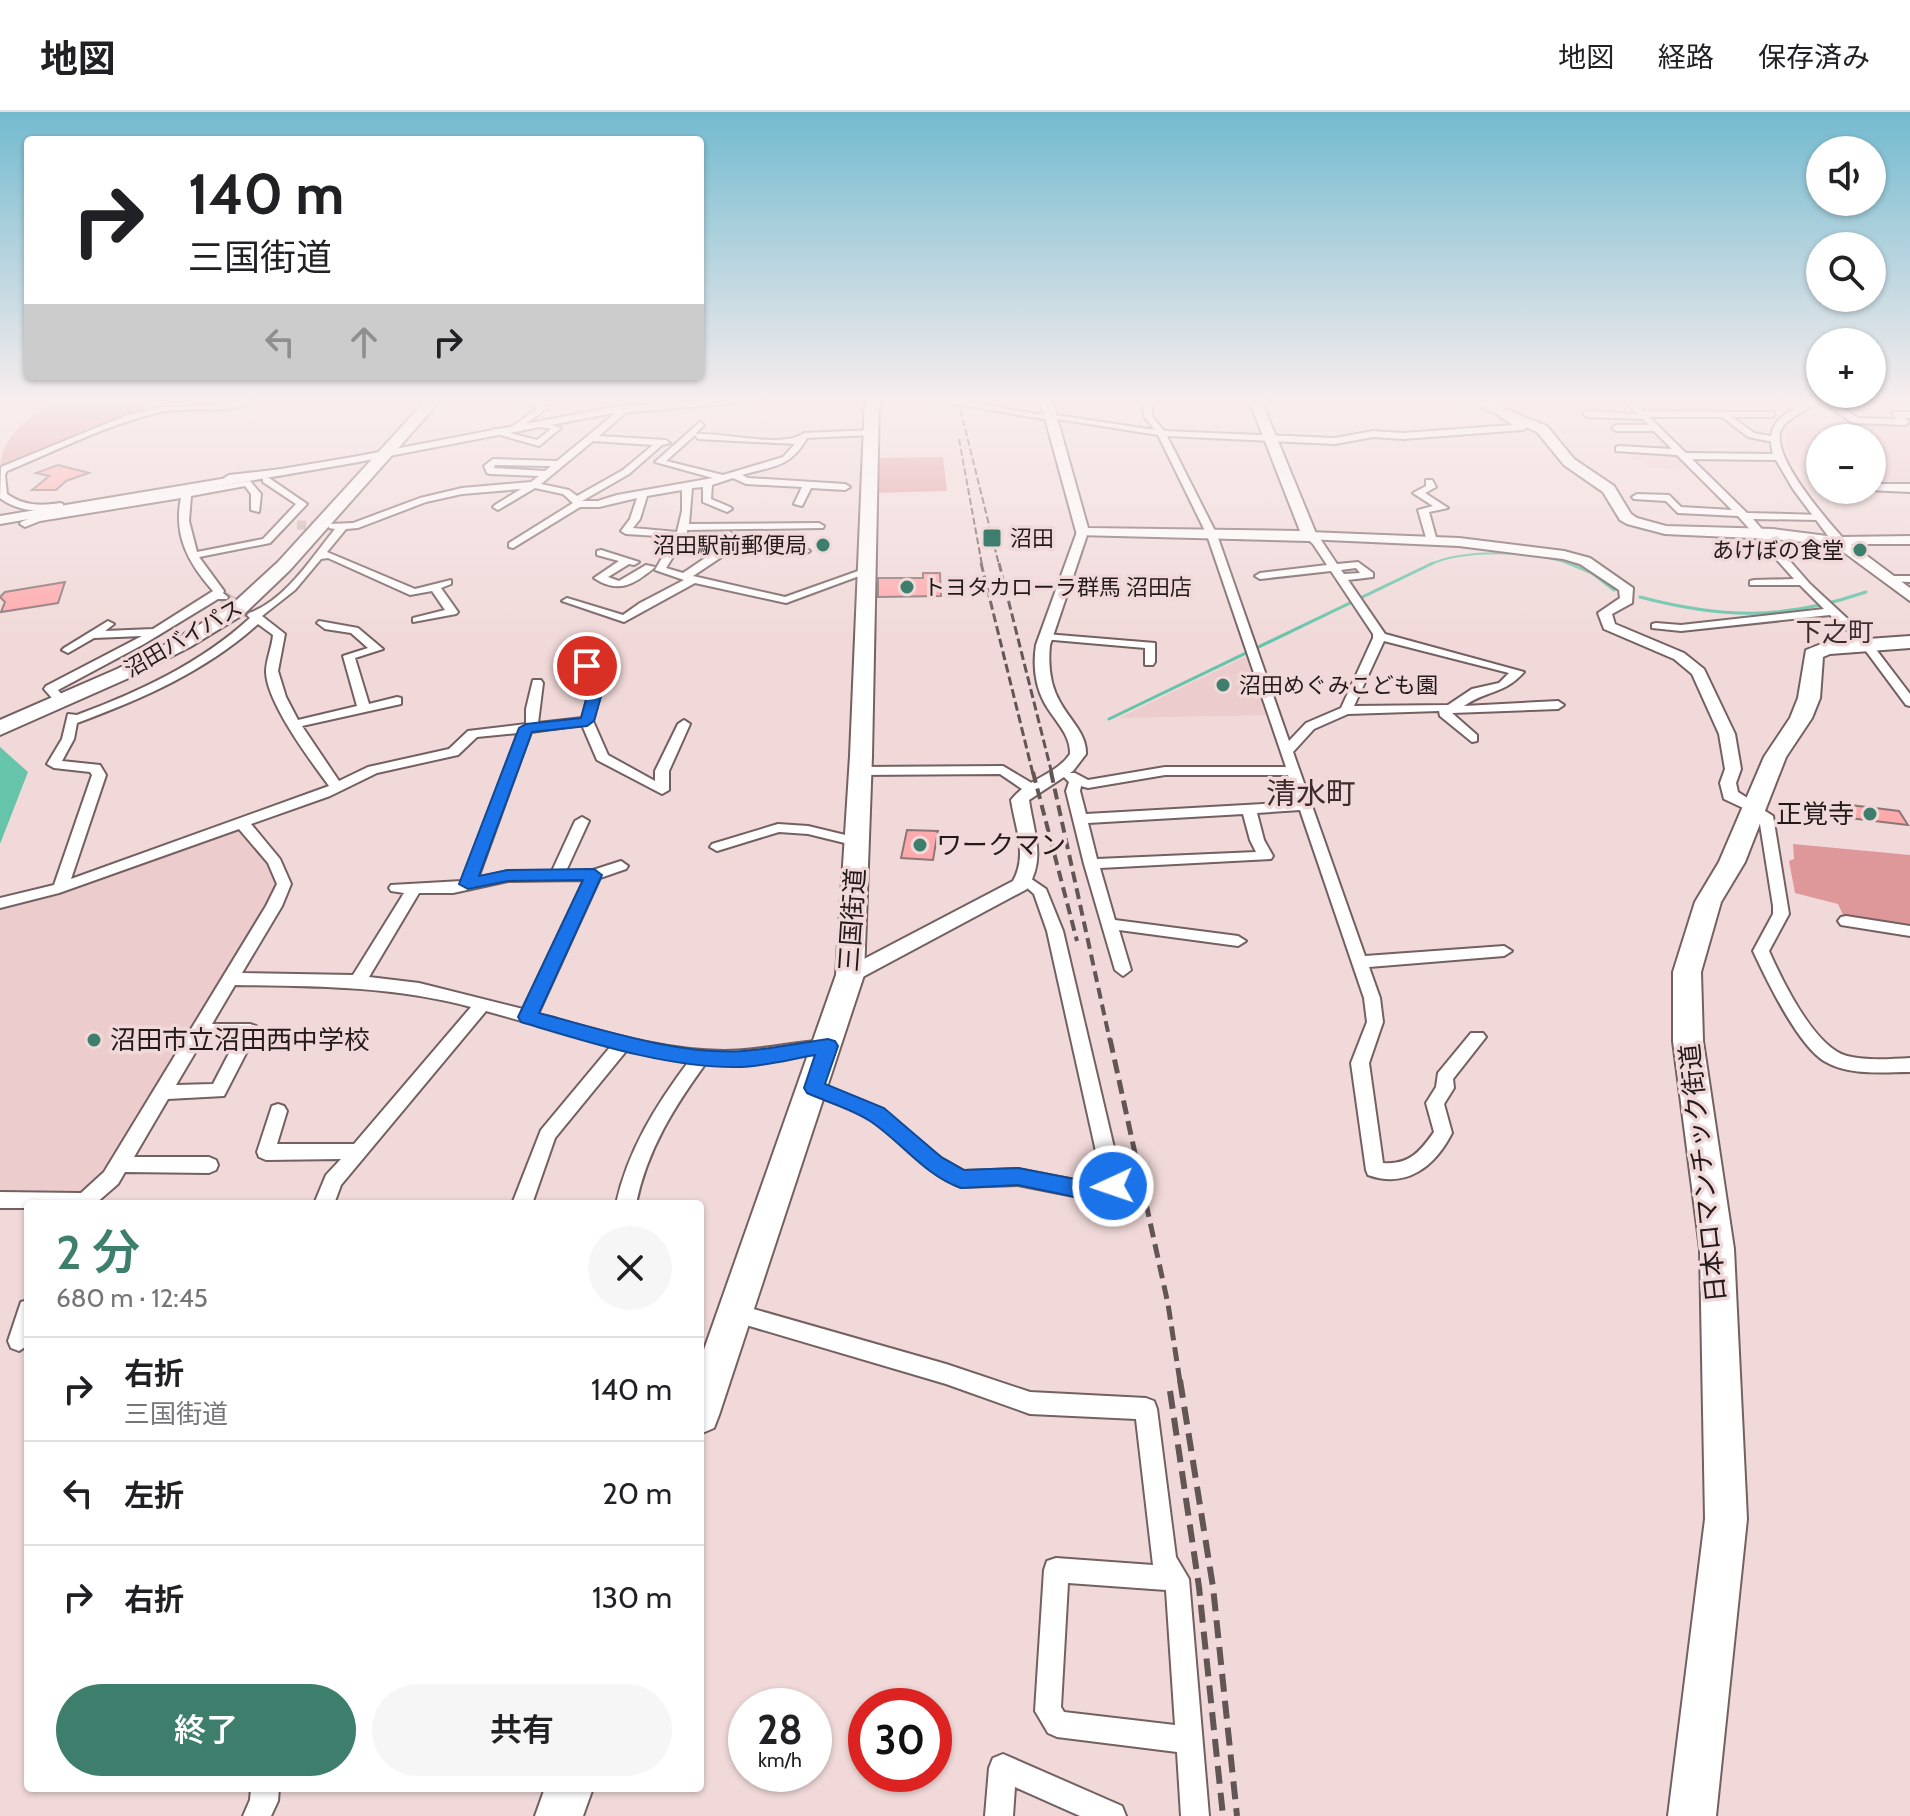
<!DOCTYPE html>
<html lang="ja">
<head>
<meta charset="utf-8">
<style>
	body { margin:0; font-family:Cabin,"Noto Sans JP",sans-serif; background:#f6f6f6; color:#202124; height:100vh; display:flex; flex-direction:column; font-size:30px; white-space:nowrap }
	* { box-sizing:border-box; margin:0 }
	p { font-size:26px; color:#757577 }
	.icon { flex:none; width:44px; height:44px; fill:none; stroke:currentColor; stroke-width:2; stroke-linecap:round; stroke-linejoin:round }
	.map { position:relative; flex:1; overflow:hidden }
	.drawer { position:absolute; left:24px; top:1088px; width:680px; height:592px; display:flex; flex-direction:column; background:#fff; border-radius:8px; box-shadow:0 2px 6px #0004 }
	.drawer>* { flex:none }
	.top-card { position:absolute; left:24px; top:24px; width:680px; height:244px; border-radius:8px; box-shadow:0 2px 6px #0004; background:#fff; color:#202124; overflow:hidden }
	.buttons { position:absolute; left:1806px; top:24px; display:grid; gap:16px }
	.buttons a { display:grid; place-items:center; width:80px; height:80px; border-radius:50%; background:#fff; box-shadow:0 2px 6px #0004; font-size:40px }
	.speed { position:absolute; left:728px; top:1576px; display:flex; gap:16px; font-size:40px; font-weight:700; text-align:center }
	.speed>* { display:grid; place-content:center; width:104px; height:104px; border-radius:50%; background:#fff; box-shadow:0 2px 6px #0004; line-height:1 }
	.speed small { font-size:20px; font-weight:400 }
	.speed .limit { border:12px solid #d22; background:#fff; color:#111 }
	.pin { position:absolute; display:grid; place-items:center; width:68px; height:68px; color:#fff; margin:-34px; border:4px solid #fff; border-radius:50%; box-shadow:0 2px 8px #0007 }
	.me { position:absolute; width:88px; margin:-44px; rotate:267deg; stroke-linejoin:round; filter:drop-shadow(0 0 6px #0008) }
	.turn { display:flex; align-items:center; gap:28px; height:168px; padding:0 32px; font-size:36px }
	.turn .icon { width:104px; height:104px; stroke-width:2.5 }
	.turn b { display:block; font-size:56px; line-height:68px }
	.lanes { display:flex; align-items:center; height:76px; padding:0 32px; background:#0003; justify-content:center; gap:40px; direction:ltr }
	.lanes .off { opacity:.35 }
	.round { display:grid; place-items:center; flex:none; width:84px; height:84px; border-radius:42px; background:#f6f6f6 }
	.overview { display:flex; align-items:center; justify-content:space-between; height:136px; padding:0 32px }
	h1 { font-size:48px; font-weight:600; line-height:60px; color:#3e7e6c }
	.action { display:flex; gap:16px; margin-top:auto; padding:16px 32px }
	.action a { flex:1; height:92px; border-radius:48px; background:#3e7e6c; color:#fff; font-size:32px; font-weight:600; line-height:92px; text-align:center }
	.action a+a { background:#f6f6f6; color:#202124 }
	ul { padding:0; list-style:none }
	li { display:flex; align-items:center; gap:24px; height:104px; padding:0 32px; border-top:2px solid #e0e0e0 }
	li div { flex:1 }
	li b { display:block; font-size:30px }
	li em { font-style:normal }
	header { display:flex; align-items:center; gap:48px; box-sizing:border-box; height:112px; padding:0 40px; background:#fff; border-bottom:2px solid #e0e0e0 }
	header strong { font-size:38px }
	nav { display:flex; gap:44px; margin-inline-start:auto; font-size:28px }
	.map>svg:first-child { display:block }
	.built { fill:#eccccc }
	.green { fill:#df989a }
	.water { fill:#65c4aa }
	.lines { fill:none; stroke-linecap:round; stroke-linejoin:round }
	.stream-far1 { stroke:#65c4aa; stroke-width:2 }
	.stream { stroke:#65c4aa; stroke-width:3 }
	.building { fill:#feaaad; stroke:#8c7777; stroke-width:2 }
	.minor-tunnel-far1 { stroke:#c8b3b3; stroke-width:9; stroke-dasharray:9 5; stroke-linecap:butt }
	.minor-tunnel { stroke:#c8b3b3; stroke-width:12; stroke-dasharray:12 6; stroke-linecap:butt }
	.minor-casing { stroke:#746060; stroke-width:4 }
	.tertiary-casing { stroke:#746060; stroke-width:4 }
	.secondary-casing { stroke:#746060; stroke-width:4 }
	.trunk-casing { stroke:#746060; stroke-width:4 }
	.minor { fill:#fff; fill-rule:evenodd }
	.tertiary { fill:#fff; fill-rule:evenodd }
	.secondary { fill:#fff; fill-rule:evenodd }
	.trunk { fill:#fff; fill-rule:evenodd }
	.rail-far4 { stroke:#625555; stroke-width:2; stroke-dasharray:7 3; stroke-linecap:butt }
	.rail-far3 { stroke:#625555; stroke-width:3; stroke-dasharray:9 4; stroke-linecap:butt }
	.rail-far2 { stroke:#625555; stroke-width:4; stroke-dasharray:11 6; stroke-linecap:butt }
	.rail-far1 { stroke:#625555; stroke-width:5; stroke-dasharray:14 7; stroke-linecap:butt }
	.rail { stroke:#625555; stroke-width:6; stroke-dasharray:18 9; stroke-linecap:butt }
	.route { fill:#1a73e8; stroke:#114b97; stroke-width:2 }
	.poi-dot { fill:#3e7e6c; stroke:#f1d9d9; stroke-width:3 }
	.labels { text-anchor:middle; stroke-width:7; stroke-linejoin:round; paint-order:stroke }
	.far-poi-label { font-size:22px; fill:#231b1b; stroke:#f1d9d9; text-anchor:start }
	.far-street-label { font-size:22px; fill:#231b1b; stroke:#f1d9d9 }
	.far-quarter-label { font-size:26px; fill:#3e2c2d; stroke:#f1d9d9 }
	.poi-label { font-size:26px; fill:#231b1b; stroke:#f1d9d9; text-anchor:start }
	.street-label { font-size:26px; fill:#231b1b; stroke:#f1d9d9 }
	.quarter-label { font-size:30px; fill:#3e2c2d; stroke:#f1d9d9 }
</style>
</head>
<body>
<header>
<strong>地図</strong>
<nav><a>地図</a><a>経路</a><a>保存済み</a></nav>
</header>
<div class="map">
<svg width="1910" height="1704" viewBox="0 0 1910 1704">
	<rect width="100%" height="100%" fill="#f1d9d9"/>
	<path class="built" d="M1900,304H1910V373H1872V326H1820V373L1809,371L1789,342L1785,325L1794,313L1908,311Z
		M1624,338L1681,340L1699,358L1648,356L1642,348L1632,347Z
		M1249,543L1269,603L1119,606Z
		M240,716L273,756L278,769L269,793L109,1062L91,1079L71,1083H0V794Z"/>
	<path class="green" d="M59,288H157L129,304L0,359C0,323 31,303 59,288Z
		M943,345L947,379L874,381L875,346Z
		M1793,732L1910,743V817L1845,807L1838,792L1795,781L1789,749L1794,747Z"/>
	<path class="water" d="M0,635L28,660L0,732Z"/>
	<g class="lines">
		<path class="stream-far1" d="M1429,453C1465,436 1537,439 1573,453"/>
		<path class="stream" d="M1568,451L1592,461L1614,478
			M1640,485C1724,507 1783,508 1866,480
			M1109,607L1433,451"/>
	</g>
	<path class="building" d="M58,353L89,361L66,369L56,378H32L49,364L36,361Z
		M923,461H940L941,484L878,485V466H923Z
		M65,470L58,491L1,500L5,490L0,485L5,480Z
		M1834,691L1899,699L1908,713L1841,705Z
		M907,718L938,719L933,748L901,746Z"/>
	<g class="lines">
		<path class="minor-tunnel-far1" d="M297,413L332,414"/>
		<path class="minor-tunnel" d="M223,485L253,503"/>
		<defs>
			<path id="minor" d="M242,288H261C230,304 190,293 157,301C106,313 56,339 7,359L5,363L7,382C24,394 40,394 60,391L63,392V396C41,401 19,400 0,386L1,355L127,303L163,295L209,294Z
				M510,288H525L549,295L516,319L512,316L513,314L538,296Z
				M1144,288H1152V304L1164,319L1335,326L1373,319L1403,321L1513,313L1499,304L1504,298L1527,315L1523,318L1403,327L1373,325L1335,332L1167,324L1217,423L1289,629L1306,611L1341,596L1373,526V522L1331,459L1260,467L1255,464L1260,461L1327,453L1313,432L1304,424L1309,421L1321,428L1337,452L1358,450L1373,461V465L1348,468L1385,522L1524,560C1505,582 1487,578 1464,594L1558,589L1564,593L1558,597L1452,601L1477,623V629L1472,630L1440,604L1439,599L1348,602L1314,617L1293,640L1365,844L1504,834L1512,839L1504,844L1369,855L1380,886L1383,910L1369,951L1383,1051C1409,1053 1420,1040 1434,1020L1426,991L1436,975L1438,961L1471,921H1483L1486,925L1453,967L1454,976L1444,992L1452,1021C1435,1054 1407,1077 1368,1063L1366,1058L1351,951L1367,910L1364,886L1300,698L1257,701L1264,728L1273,744L1271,747L1100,756L1115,808L1238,824L1246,829L1238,834L1119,818L1131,858L1123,864L1115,858L1084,752L1066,679L1069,670L1063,664L1065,661H1075L1088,668L1165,655H1286L1207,423L1158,323L1045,305L1049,302L1155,318L1144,304ZM1356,456L1360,461L1344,462L1341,458ZM1384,529L1509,561L1499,571L1472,577L1448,593L1354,594ZM1165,663H1288L1297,690L1086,702L1080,679L1081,674L1088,676ZM1243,702L1250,728L1256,740L1097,747L1088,711Z
				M1624,288H1633L1644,299L1774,300V304L1771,305H1732L1754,321L1776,325V329L1773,330L1748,325L1722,305H1649L1747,401L1823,403V407L1820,408L1753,407L1810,472L1865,523L1910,582V594L1906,593L1857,527L1830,503L1681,519L1652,516V512L1656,511L1681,513L1824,497L1800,473H1750V469L1754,468L1794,467L1738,404L1678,401L1666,389L1634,387L1632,385L1637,382L1669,383L1681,395L1732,398L1677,343L1616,339V335L1619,334L1672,337L1654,319H1616L1612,316L1616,313H1649L1643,307L1587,305L1583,302L1587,299L1637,302Z
				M1821,288L1837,292L1858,306L1896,307L1892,300H1910V306L1904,305L1909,310L1905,313L1853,311L1831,296L1811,289Z
				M624,294L631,296L599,324L666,328L670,331L662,333L629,362L582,389H598L617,383L713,366L655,350L700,310L704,313L695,322C723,320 783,337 804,321L873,318V322L870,323L807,326C790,356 773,354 742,363L748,366L845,372L850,375L845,378L811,376L802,394L794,392L802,375L746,372L733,366L712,373L711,387L730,395L732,397L727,400L703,390V375L692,376L689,412L819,411L824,414L823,416L687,418V423L666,456L683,461L717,438L723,422L728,419L733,422L731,429L805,436L810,439L805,442L729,435L726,442L693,464L785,485L861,458L870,460L786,491L695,471L624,510L562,489L567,486L623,503L640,491L684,468L655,458L674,425L626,422L621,419L630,407L637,386L599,395H580L513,436L509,435V431L573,391L563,382L535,376L498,398L493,395L495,393L521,377L462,382L426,390L358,416L346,417L327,440L415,477L451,468V472L441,476L458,500L456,502L413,510V506L445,498L432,479L410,483L328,446L321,447L295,478L262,504L285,522L278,559L286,585L298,608L357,594L343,544L368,536L351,521L325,517L317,511L319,509L358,516L383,537L355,546L369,592L397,585L401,586V592L302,614L339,669L368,655L449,637L468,619L526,612V597L533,568H541L543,571L538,611L582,606L588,584L581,554L586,545H594L596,548L593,554L600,584L593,609L608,643L655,669V659L678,612L684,608L690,612L669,659V678L662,682L597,648L582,613L531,620L478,766L508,759H552L575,709L582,705L589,709L566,759L593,758L621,749L628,754L626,757L600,766L538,902C598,918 662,939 724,939C759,939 793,930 828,928L834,929L837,934L834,939L739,952L706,951C674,995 647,1038 636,1092H616C628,1038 656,993 689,949L627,938L555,1026L532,1092H512L541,1018L611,934L486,899L341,1073L334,1092H314L326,1063L341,1047L266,1048L259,1045L257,1040L272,994L278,992L284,994L287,999L277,1032H354L471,895C392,874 315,874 235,873L212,912H250L256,914L258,918L224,984L168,987L134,1045H209L216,1048L218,1053L216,1058L209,1061L125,1060L118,1072L95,1092H28V1096H0V1080L81,1081L104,1060L266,794L277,772L268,751L239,717L59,781L0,796V786L54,773L92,663L90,660L54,656L47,652L62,627L68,602L77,603C139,580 201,551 250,506L247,503L249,501C286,488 312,445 335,417L329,416V412L353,411L420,386L462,376L531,370L539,364L490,362L487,361L484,354L493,347L557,349ZM695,323L698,327L795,332L783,345L723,363L666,349ZM593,329L653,333L623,358L577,384L569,378L541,372ZM495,353L551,354L545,359L494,356ZM682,378V399L677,420L633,416L640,407L647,384ZM258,512L273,523C272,535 266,548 266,560C267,591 310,648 329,674L71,767L106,663L100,653L62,649L74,627L77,611C142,587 206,559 258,512ZM518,621L462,769L391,773L389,776L391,779L404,781L353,863L242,861L282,794L291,772L280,747L251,712L330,684L377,661L458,643L477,625ZM584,768L523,897L419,871L369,865L419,781H453L508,769ZM205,924H238L213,972L176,973Z
				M540,309L561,316L539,334L490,320L494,317L537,328L551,317L537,314L536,312Z
				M283,357L286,358V362L229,369L224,366L229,363Z
				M263,366H269L307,392L270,431L199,445L224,479L223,481L228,485L227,487H218L144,532L58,578L62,583L60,586H52L44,577L46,574L142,524L94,526L68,541L62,538L64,536L108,509L114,512L105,519L153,517L213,479C189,452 173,424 181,386L40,409L25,415L20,412L21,410L38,403L250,369L261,382L259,400L251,398V382L245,374L191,384L189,409L197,440L263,427L296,392L263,370Z
				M1426,368H1432L1436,375L1425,381L1448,396L1429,400L1437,429L1432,432L1427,429L1418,398L1433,394L1413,381L1426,374Z
				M601,438L639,450L634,453L629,452L608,465L619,469L646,453L655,455C634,473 618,482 594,466L619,449L597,443V439Z
				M1888,464H1910V470L1884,469L1883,467Z
				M1046,522L1155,531V550L1153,553H1145V536L1042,527L1040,525Z
				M1003,654L1035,673V679H1025L1000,662L860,663L853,659L860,655Z
				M1754,692L1773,704L1789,802L1769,839C1782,868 1814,935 1847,944C1867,949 1889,947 1910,946V960C1882,960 1849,964 1824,949C1798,933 1766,867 1753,839L1773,802V794L1759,706L1747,696Z
				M778,712L808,714L862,727L864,730L857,734L808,722L779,720L717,739L710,735L712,732Z
				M1024,762L1046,777L1063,819L1123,1074L1111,1088L1104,1090L1018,1073L961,1075C925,1062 902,1029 871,1008C853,996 828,989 808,981L805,976L808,971L814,969L882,997L941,1046L964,1059L1018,1057L1101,1073L1103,1071L1047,819L1034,782L1017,767Z
				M1846,804L1910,814V824L1841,813L1838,809L1841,805Z
				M28,1188V1233L19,1239L11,1236L8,1229L21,1190Z
				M736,1192L946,1252L1030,1280L1146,1286L1154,1289L1157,1297L1176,1445L1189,1467L1209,1704H1181L1177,1640L1057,1625L1048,1621L1035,1599L1044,1458L1047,1449L1056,1446L1153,1453L1136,1307L1030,1302L946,1272L729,1208L726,1201L729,1194ZM1068,1471L1166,1478L1175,1613L1064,1600L1061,1595Z
				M1003,1642L1122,1694L1126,1704H1080L1015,1675L1013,1704H985L989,1656L993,1646Z
				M251,1676H279L278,1689L271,1704H243L250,1688Z"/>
			<path id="tertiary" d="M703,288H745L740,291L608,302L353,351L0,412V404L353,345L608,296Z
				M931,288H956L1054,305L1049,308Z
				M1809,288H1821C1810,298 1788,304 1781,318C1770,343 1826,407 1842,425L1910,424V432H1834L1793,377L1776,348L1685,347L1679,344L1685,341L1773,342C1764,310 1785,302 1809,288Z
				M1872,372H1910V380L1868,378H1872Z
				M1078,417L1088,420L1050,533C1048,553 1050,573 1060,590C1069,607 1087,622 1086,642L1073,659L1029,688C1034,722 1046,746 1027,777L857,868H843L840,863L843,858L1013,769C1028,743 1015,715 1011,688C1027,667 1056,663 1070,642C1071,622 1053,607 1044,590C1035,573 1033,552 1036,533Z
				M1309,420L1459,426L1564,439L1590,446L1633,476L1632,491L1612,502L1615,512L1684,541L1704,557L1735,622L1741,657L1736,671L1738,680L1763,696L1754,701L1724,687L1720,671L1725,657L1719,622L1692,562L1674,547L1604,517L1598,501L1620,486L1619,478L1580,452L1563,447L1459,434L1305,427V421Z"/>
			<path id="secondary" d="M1040,288H1052L1088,416L1300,419L1249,288H1261L1317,424L1309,429L1077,423Z
				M1465,288H1482L1547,314L1574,347L1614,374L1631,402L1637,406L1666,414L1773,417L1843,426L1910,476V489L1834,433L1773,427L1665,422L1627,412L1620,408L1603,380L1564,353L1537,320Z"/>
			<path id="trunk" d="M426,288H441L290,458L244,502L190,535L131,565L0,623V608L117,557L176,527L230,494L278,450Z
				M865,288H879L872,644L864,863L719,1303L714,1316L700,1322V1249L836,863L850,644Z
				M1910,524V536L1830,542L1823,545L1820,586L1812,606L1786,645L1745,750L1721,790L1701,860L1703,929L1734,1137L1747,1407L1716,1704H1668L1705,1407L1700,1137L1673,929V860L1695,790L1719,750L1764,645L1790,606L1798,586L1806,538L1826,530Z
				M545,1676H593L583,1704H535Z"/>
		</defs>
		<use href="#minor" class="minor-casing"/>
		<use href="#tertiary" class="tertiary-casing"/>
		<use href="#secondary" class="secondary-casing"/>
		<use href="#trunk" class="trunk-casing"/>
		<use href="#minor" class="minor"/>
		<use href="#tertiary" class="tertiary"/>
		<use href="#secondary" class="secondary"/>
		<use href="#trunk" class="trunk"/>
		<path class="rail-far4" d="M958,288L999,453
			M959,327L982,453"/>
		<path class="rail-far3" d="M981,451L1033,662
			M999,451L1052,662"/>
		<path class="rail-far2" d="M1033,660L1077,829
			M1051,660L1110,929"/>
		<path class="rail-far1" d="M1110,927L1168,1192L1180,1270"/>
		<path class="rail" d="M1180,1268L1213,1475L1237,1704
			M1170,1279L1199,1475L1223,1704"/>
	</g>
	<linearGradient id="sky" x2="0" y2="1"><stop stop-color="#73bacf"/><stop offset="0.55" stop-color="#f9eeee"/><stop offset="1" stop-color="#f9eeee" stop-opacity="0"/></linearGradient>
	<rect width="1910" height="527" fill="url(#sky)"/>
	<path class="route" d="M587,550L593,554L601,584L594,609L587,614L532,620L479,764L508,758L594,757L602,763L539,901C600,917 681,944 743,939C772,937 800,931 828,927L835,929L838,934L825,972L884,996L941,1045L964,1058L1018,1056L1100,1072L1113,1065L1121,1068L1124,1074L1112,1088L1104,1091L1018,1073L961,1076C924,1063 902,1030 870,1009C852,997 827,990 807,981L804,976L815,943C791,947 766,954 741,955C671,957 588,930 521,910L518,905L583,768L508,769L468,777L459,772L519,616L526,612L581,606L587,584L580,554Z"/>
	<g class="poi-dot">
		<rect x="982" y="416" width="20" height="20" rx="4"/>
		<circle cx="823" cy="433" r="8"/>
		<circle cx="1860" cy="438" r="8"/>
		<circle cx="907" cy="475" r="8"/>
		<circle cx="1223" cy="573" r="8"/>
		<circle cx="1870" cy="702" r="8"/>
		<circle cx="920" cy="733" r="8"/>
		<circle cx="94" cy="928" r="8"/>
	</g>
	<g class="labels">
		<g class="far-poi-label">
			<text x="1010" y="434">沼田</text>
			<text x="807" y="441" text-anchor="end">沼田駅前郵便局</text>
			<text x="1844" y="446" text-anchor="end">あけぼの食堂</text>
			<text x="923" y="483">トヨタカローラ群馬 沼田店</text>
			<text x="1239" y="581">沼田めぐみこども園</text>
		</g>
		<g class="far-street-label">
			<text transform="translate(183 526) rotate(-30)" y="8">沼田バイパス</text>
		</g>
		<g class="far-quarter-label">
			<text x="1835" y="529">下之町</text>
		</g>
		<g class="poi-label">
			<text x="1854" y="711" text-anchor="end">正覚寺</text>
			<text x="936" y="742">ワークマン</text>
			<text x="110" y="937">沼田市立沼田西中学校</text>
		</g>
		<g class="street-label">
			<text transform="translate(852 808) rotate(-86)" y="9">三国街道</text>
			<text transform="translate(1703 1061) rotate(-96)" y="9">日本ロマンチック街道</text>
		</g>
		<g class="quarter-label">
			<text x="1311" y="692">清水町</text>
		</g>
	</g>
</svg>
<div class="buttons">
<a><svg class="icon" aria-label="sound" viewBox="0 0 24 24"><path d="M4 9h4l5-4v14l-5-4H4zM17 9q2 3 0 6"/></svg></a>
<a><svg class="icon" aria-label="search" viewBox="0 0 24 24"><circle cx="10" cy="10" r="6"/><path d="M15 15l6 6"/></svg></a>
<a>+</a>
<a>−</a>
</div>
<div class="speed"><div>28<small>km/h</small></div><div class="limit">30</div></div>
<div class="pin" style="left:587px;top:554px;background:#d93025"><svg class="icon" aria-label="arrive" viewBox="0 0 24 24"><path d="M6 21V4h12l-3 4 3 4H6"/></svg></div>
<svg class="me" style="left:1113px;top:1074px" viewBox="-20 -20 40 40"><circle r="17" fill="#1a73e8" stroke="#fff" stroke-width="3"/><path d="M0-11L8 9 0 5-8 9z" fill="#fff"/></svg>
<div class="top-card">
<div class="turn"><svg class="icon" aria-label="right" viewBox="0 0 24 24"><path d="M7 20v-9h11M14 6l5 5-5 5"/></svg><div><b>140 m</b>三国街道</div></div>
<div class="lanes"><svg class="icon off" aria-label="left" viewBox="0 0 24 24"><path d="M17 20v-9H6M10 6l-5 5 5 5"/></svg><svg class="icon off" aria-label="ahead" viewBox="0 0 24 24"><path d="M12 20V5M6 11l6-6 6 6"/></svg><svg class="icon" aria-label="right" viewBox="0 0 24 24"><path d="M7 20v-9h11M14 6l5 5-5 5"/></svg></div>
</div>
<section class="drawer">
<div class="overview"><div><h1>2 分</h1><p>680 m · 12:45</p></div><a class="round"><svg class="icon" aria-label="close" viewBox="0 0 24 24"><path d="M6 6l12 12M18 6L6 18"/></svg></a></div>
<ul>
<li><svg class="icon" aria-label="right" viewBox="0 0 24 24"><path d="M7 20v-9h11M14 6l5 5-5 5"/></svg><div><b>右折</b><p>三国街道</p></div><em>140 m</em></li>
<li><svg class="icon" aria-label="left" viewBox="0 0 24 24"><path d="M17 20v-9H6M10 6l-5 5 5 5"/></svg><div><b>左折</b></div><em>20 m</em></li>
<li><svg class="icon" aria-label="right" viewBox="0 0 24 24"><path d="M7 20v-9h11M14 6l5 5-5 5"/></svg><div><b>右折</b></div><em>130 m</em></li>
</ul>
<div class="action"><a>終了</a><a>共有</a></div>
</section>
</div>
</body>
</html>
